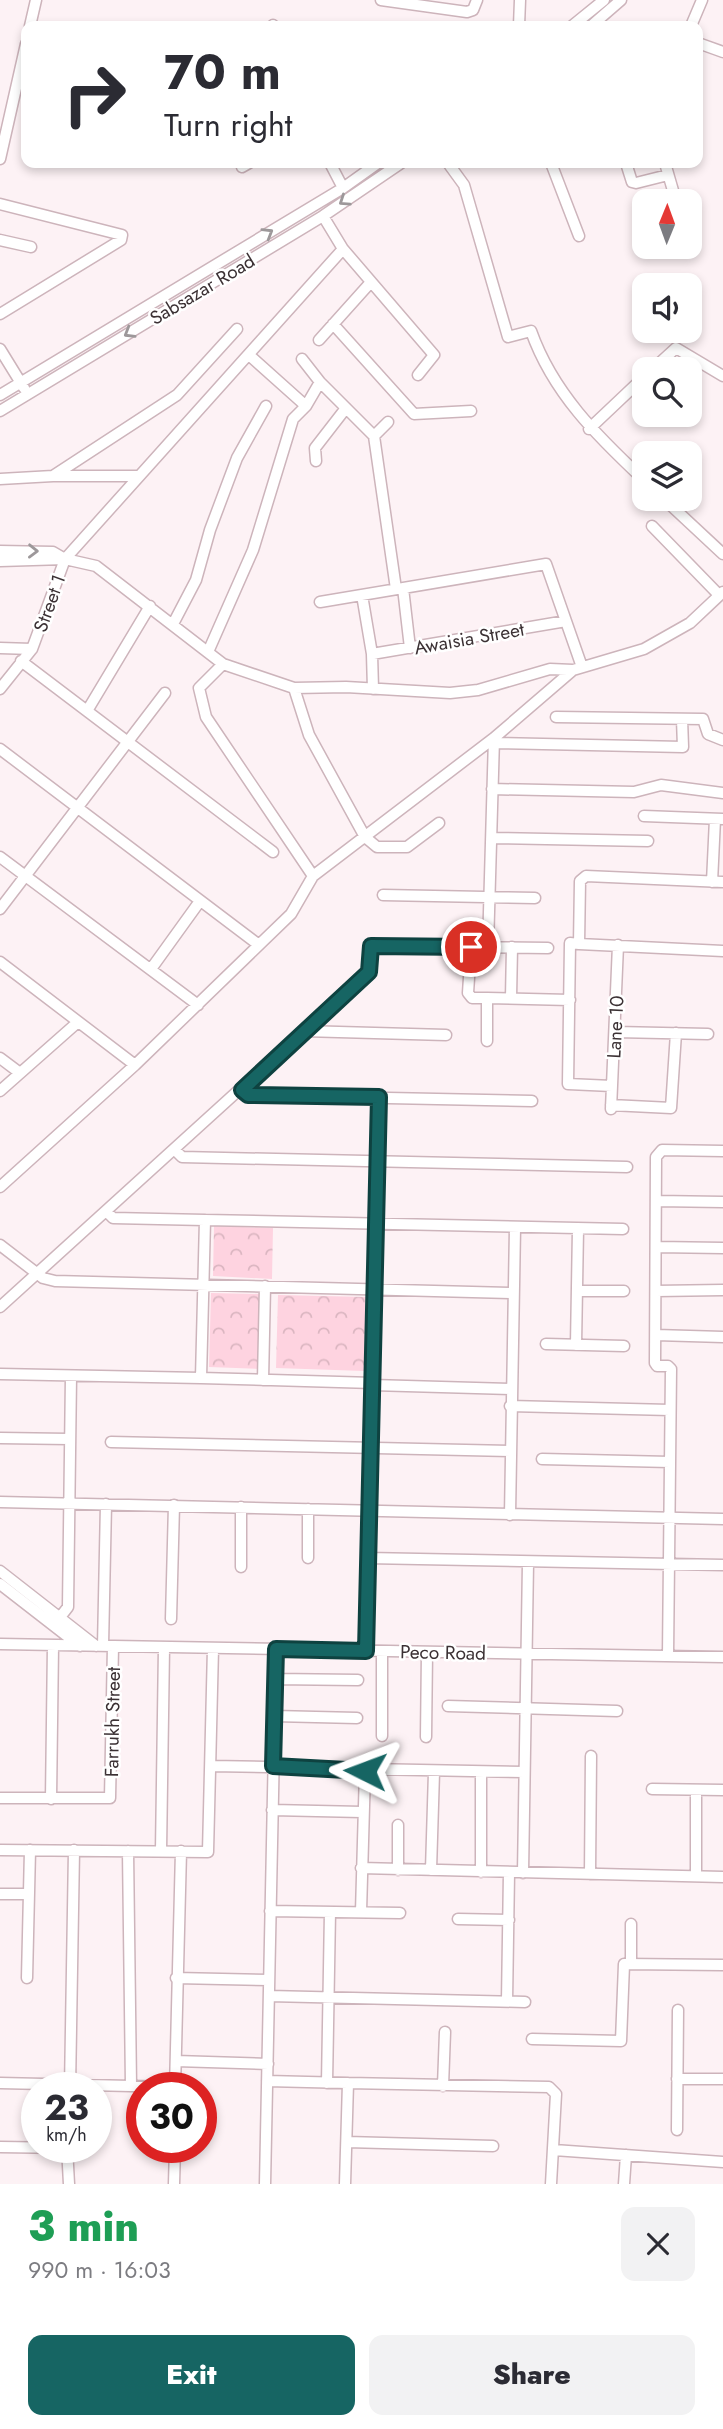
<!DOCTYPE html>
<html lang="en">
<head>
<meta charset="utf-8">
<style>
	body { margin:0; font-family:Jost,sans-serif; background:#f2f2f3; color:#2b2b33; height:100vh; display:flex; flex-direction:column; font-size:26px; white-space:nowrap }
	* { box-sizing:border-box; margin:0 }
	p { font-size:23px; color:#7c7c81 }
	.icon { flex:none; width:38px; height:38px; fill:none; stroke:currentColor; stroke-width:2; stroke-linecap:round; stroke-linejoin:round }
	.map { position:relative; height:2184px; overflow:hidden }
	.side { display:flex; flex-direction:column; background:#fff; flex:1 }
	.side>* { flex:none }
	.banner { position:absolute; left:21px; top:21px; width:682px; height:147px; border-radius:14px; box-shadow:0 4px 10px #0003; background:#fff; color:#2b2b33; overflow:hidden }
	.needle { width:46px; rotate:1deg }
	.controls { position:absolute; left:632px; top:189px; display:grid; gap:14px }
	.controls a { display:grid; place-items:center; width:70px; height:70px; border-radius:14px; background:#fff; box-shadow:0 4px 10px #0003; font-size:35px }
	.speed { position:absolute; left:21px; top:2072px; display:flex; gap:14px; font-size:35px; font-weight:700; text-align:center }
	.speed>* { display:grid; place-content:center; width:91px; height:91px; border-radius:50%; background:#fff; box-shadow:0 4px 10px #0003; line-height:1 }
	.speed small { font-size:18px; font-weight:400 }
	.speed .limit { border:10px solid #d22; background:#fff; color:#111 }
	.pin { position:absolute; display:grid; place-items:center; width:60px; height:60px; color:#fff; margin:-30px; border:4px solid #fff; border-radius:50%; box-shadow:0 2px 7px #0007 }
	.me { position:absolute; width:77px; margin:-38px; rotate:273deg; stroke-linejoin:round; filter:drop-shadow(0 0 5px #0008) }
	.turn { display:flex; align-items:center; gap:24px; height:147px; padding:0 28px; font-size:32px }
	.turn .icon { width:91px; height:91px; stroke-width:2.5 }
	.turn b { display:block; font-size:49px; line-height:60px }
	.round { display:grid; place-items:center; flex:none; width:74px; height:74px; border-radius:14px; background:#f2f2f3 }
	.headline { display:flex; align-items:center; justify-content:space-between; height:119px; padding:0 28px }
	h1 { font-size:42px; font-weight:800; line-height:52px; color:#1e9e55 }
	.cta { display:flex; gap:14px; margin-top:auto; padding:14px 28px }
	.cta a { flex:1; height:80px; border-radius:14px; background:#166563; color:#fff; font-size:28px; font-weight:800; line-height:80px; text-align:center }
	.cta a+a { background:#f2f2f3; color:#2b2b33 }
	.map>svg:first-child { display:block }
	.forest { fill:url(#forest-crowns) }
	.lines { fill:none; stroke-linecap:round; stroke-linejoin:round }
	.minor-casing { stroke:#cdb4bb; stroke-width:13 }
	.minor { stroke:#fff; stroke-width:10 }
	.oneway { stroke:#9d989a }
	.route-casing { stroke:#0e4240; stroke-width:18 }
	.route { stroke:#166563; stroke-width:12 }
	.labels { text-anchor:middle; stroke-width:5; stroke-linejoin:round; paint-order:stroke }
	.street-label { font-size:19px; fill:#3b3134; stroke:#fff }
</style>
</head>
<body>
<div class="map">
<svg width="723" height="2184" viewBox="0 0 723 2184">
	<defs>
		<pattern id="forest-crowns" width="20" height="18" patternUnits="userSpaceOnUse" patternTransform="scale(1.75)"><rect width="20" height="18" fill="#fed3e0"/><path d="M2 6a3 3 0 1 1 6 0M12 15a3 3 0 1 1 6 0" fill="none" stroke="#dbb6c1"/></pattern>
	</defs>
	<rect width="100%" height="100%" fill="#fdf2f5"/>
	<path class="forest" d="M214,1226L273,1228L272,1279L213,1276Z
		M211,1293L262,1294L260,1369L209,1367Z
		M278,1295L367,1297L364,1371L276,1368Z"/>
	<g class="lines">
		<defs>
			<path id="minor" d="M381,0L467,12L473,10L477,0
				M30,26L36,0
				M273,26V25
				M519,26L520,0
				M572,26L604,0
				M591,26L621,0
				M691,26L702,0
				M698,43L723,52
				M0,159L26,44
				M330,163L343,188
				M448,163L464,185L508,337L531,331C553,393 597,436 644,480
				M551,163L579,236
				M626,163L632,182L636,183L668,175
				M665,163L676,201
				M242,167L249,163
				M0,204L122,235L121,240L0,314
				M323,216L343,249L434,355L418,375
				M0,240L31,247
				M333,324L414,414L471,411
				M319,340L371,282
				M0,349L24,388
				M249,355L306,406
				M302,359L320,382L374,436L396,589
				M653,369L676,348L723,376
				M0,395L343,188L378,163
				M0,411L323,216L401,163
				M589,429L644,377
				M374,436L388,422
				M316,461L315,448L346,408
				M53,476H138
				M0,479L53,476L177,395L237,329
				M664,499L723,554
				M652,526L719,595
				M0,551L53,552L65,559L96,566L223,664L294,688L346,687L450,693L478,690L550,669L573,670
				M0,561L65,559
				M403,588L410,648
				M362,595L372,654L373,689
				M320,602L546,564L582,667
				M173,624L196,580L210,530L237,458L266,406
				M0,648L32,649
				M208,652L253,550L293,419L306,406L320,382
				M372,654L566,621
				M21,661L273,852
				M223,664L199,688L206,717L313,876
				M294,688L309,735L365,837L377,847H407L439,823
				M0,689L32,649L65,559L343,249
				M87,711L150,606
				M556,717L703,719L708,734L723,740
				M494,743L683,747L682,719
				M0,749L259,945
				M492,789L634,792L661,785L723,793
				M644,816L723,819
				M491,838L648,841
				M0,857L198,1005
				M712,882L715,819
				M383,895L535,898
				M0,909L165,693
				M579,944L723,951
				M471,947L468,993L472,998H487V1041
				M488,947L494,738
				M0,962L135,1065
				M151,969L200,901
				M487,998L570,1000
				M511,998L512,947
				M303,1031L446,1035
				M616,1032L708,1034
				M0,1058L20,1073
				M612,1086L568,1084L570,943L579,944L580,881L586,876L723,882
				M242,1090L248,1095L532,1101
				M0,1091L78,1022
				M611,1105L671,1108L676,1033
				M611,1109L618,945
				M175,1150L182,1157L627,1167
				M0,1187L135,1065L291,914L313,876L494,738L573,670L644,649L690,623L723,592
				M657,1201L723,1202
				M107,1212L113,1218L205,1220L201,1378L373,1383
				M205,1220L623,1229
				M0,1245L43,1278L55,1281L512,1293
				M657,1247L723,1248
				M578,1291H624
				M656,1291L723,1290
				M0,1307L369,972L371,946L548,948
				M656,1335L723,1337
				M546,1344L624,1346
				M576,1345L578,1229
				M0,1374L201,1378
				M263,1380L265,1286
				M372,1385L511,1389
				M510,1406L670,1410
				M0,1438L69,1439
				M111,1442L510,1451
				M542,1459L670,1462
				M0,1502L723,1519
				M510,1515L515,1228
				M308,1558V1509
				M367,1558L723,1565
				M241,1567V1507
				M0,1571L96,1646
				M0,1584L80,1646
				M171,1619L174,1505
				M54,1625L68,1607L71,1376
				M0,1644L723,1657
				M103,1646L106,1504
				M366,1651L379,1097
				M382,1651V1736
				M668,1656L671,1369L668,1366H657L655,1363L656,1157L662,1150L723,1151
				M274,1679L358,1680
				M448,1706L617,1711
				M274,1716L357,1718
				M426,1737L427,1652
				M211,1766L524,1772
				M652,1789L723,1790
				M696,1790V1876
				M0,1798H110L113,1646
				M51,1799L53,1645
				M272,1810L362,1812
				M0,1850L208,1852L213,1648
				M128,1851L131,2086
				M161,1851L164,1647
				M361,1868L723,1877
				M398,1870V1825
				M431,1870L434,1772
				M481,1872V1772
				M523,1873L528,1563
				M590,1874L591,1756
				M0,1894H28
				M270,1911L400,1913
				M361,1912L365,1771
				M458,1919L509,1920
				M631,1964V1924
				M27,1978L30,1850
				M176,1978L269,1980
				M269,1996L525,2002
				M507,2001L509,1873
				M532,2039L621,2041L624,1964L723,1965
				M176,2061L268,2064
				M677,2079H723
				M267,2081L348,2083
				M0,2083L175,2087
				M327,2083L330,1912
				M443,2086L445,2032
				M70,2088L74,1850
				M175,2088L181,1851
				M677,2130L678,2010
				M347,2142L493,2146
				M0,2147L67,2148
				M67,2147L69,2184
				M554,2150L723,2162
				M174,2184L175,2147
				M265,2184L276,1649
				M345,2184L348,2083L549,2087L556,2094L551,2184
				M624,2184L626,2155"/>
		</defs>
		<use href="#minor" class="minor-casing"/>
		<use href="#minor" class="minor"/>
	</g>
	<defs><path id="oneway-chevron" d="M-2-3.5L2.5 0L-2 3.5" fill="none" stroke-width="1.6" stroke-linecap="round" stroke-linejoin="round" transform="scale(1.75)"/></defs>
	<g class="oneway">
		<use href="#oneway-chevron" transform="translate(344 201) rotate(146)"/>
		<use href="#oneway-chevron" transform="translate(268 233) rotate(-31)"/>
		<use href="#oneway-chevron" transform="translate(129 333) rotate(149)"/>
		<use href="#oneway-chevron" transform="translate(33 551) rotate(1)"/>
	</g>
	<g class="lines">
		<defs>
			<path id="route" d="M365,1771L273,1766L276,1649L366,1651L379,1097L248,1095L242,1090L369,972L371,946L471,947"/>
		</defs>
		<use href="#route" class="route-casing"/>
		<use href="#route" class="route"/>
	</g>
	<g class="labels">
		<g class="street-label">
			<text transform="translate(202 289) rotate(-31)" y="7">Sabsazar Road</text>
			<text transform="translate(49 603) rotate(-70)" y="7">Street 1</text>
			<text transform="translate(469 638) rotate(-10)" y="7">Awaisia Street</text>
			<text transform="translate(615 1027) rotate(-87)" y="7">Lane 10</text>
			<text transform="translate(443 1652) rotate(1)" y="7">Peco Road</text>
			<text transform="translate(112 1722) rotate(-89)" y="7">Farrukh Street</text>
		</g>
	</g>
</svg>
<div class="controls">
<a><svg class="needle" viewBox="-14 -14 28 28"><path d="M0-13l5 13h-10z" fill="#e53935"/><path d="M0 13l5-13h-10z" fill="#7c7c81"/></svg></a>
<a><svg class="icon" aria-label="sound" viewBox="0 0 24 24"><path d="M4 9h4l5-4v14l-5-4H4zM17 9q2 3 0 6"/></svg></a>
<a><svg class="icon" aria-label="search" viewBox="0 0 24 24"><circle cx="10" cy="10" r="6"/><path d="M15 15l6 6"/></svg></a>
<a><svg class="icon" aria-label="layers" viewBox="0 0 24 24"><path d="M12 4l9 5-9 5-9-5zM3 14l9 5 9-5"/></svg></a>
</div>
<div class="speed"><div>23<small>km/h</small></div><div class="limit">30</div></div>
<div class="pin" style="left:471px;top:947px;background:#d93025"><svg class="icon" aria-label="arrive" viewBox="0 0 24 24"><path d="M6 21V4h12l-3 4 3 4H6"/></svg></div>
<svg class="me" style="left:365px;top:1771px" viewBox="-20 -20 40 40"><path d="M0-17L14 15 0 8-14 15z" fill="#166563" stroke="#fff" stroke-width="4"/></svg>
<div class="banner">
<div class="turn"><svg class="icon" aria-label="right" viewBox="0 0 24 24"><path d="M7 20v-9h11M14 6l5 5-5 5"/></svg><div><b>70 m</b>Turn right</div></div>
</div>
</div>
<section class="side">
<div class="headline"><div><h1>3 min</h1><p>990 m · 16:03</p></div><a class="round"><svg class="icon" aria-label="close" viewBox="0 0 24 24"><path d="M6 6l12 12M18 6L6 18"/></svg></a></div>
<div class="cta"><a>Exit</a><a>Share</a></div>
</section>
</body>
</html>
